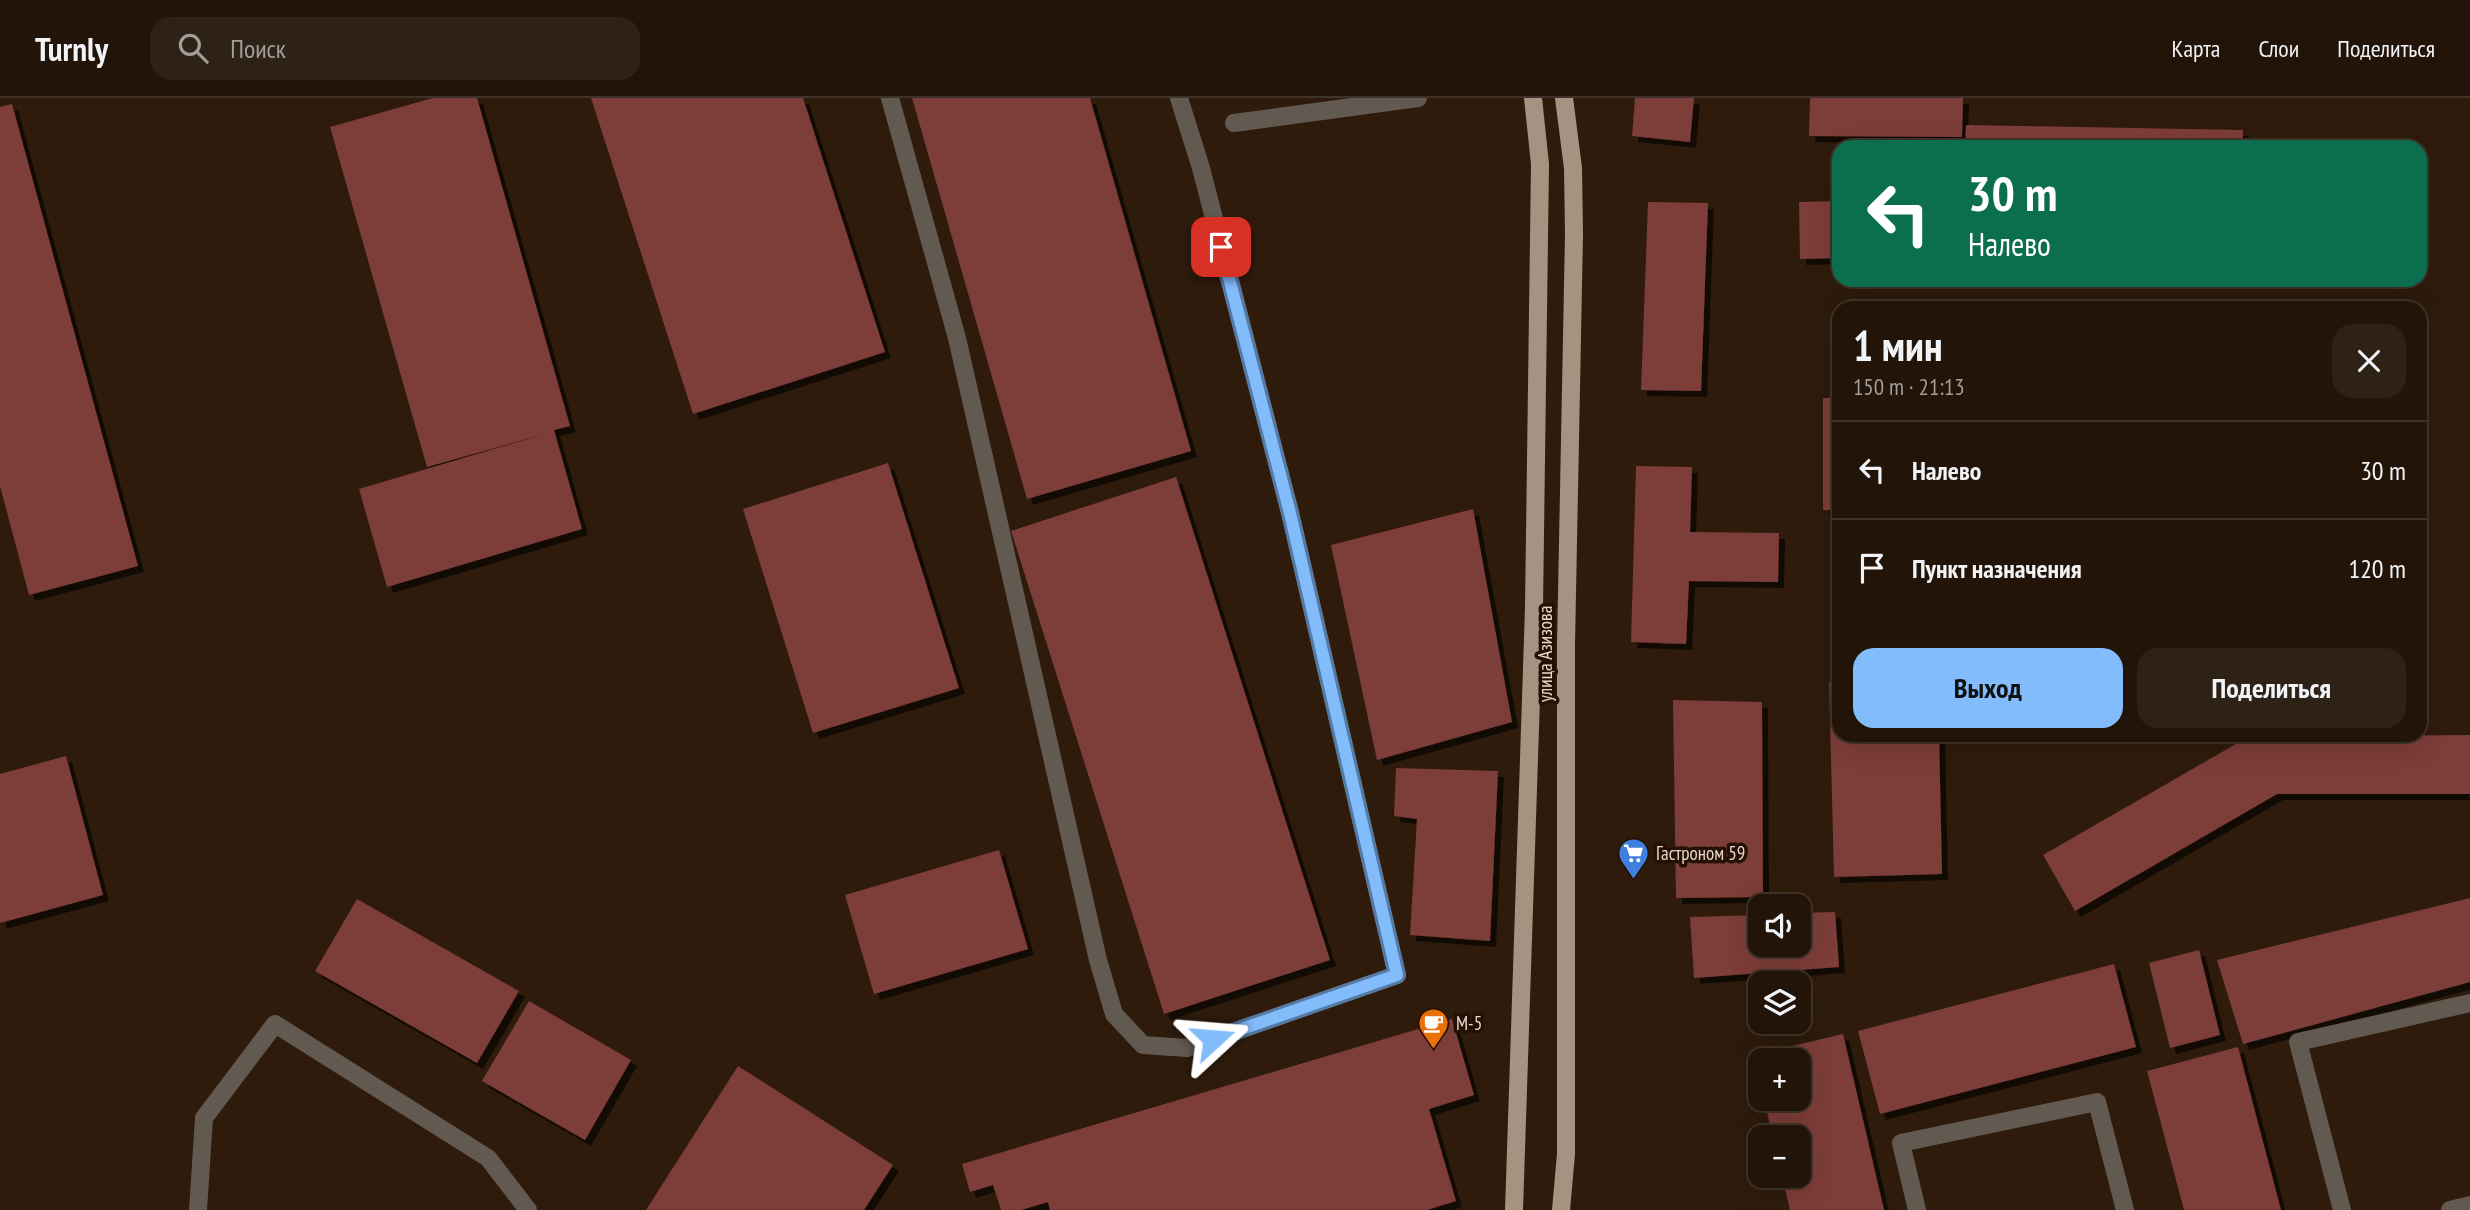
<!DOCTYPE html>
<html lang="ru">
<head>
<meta charset="utf-8">
<style>
	body { margin:0; font-family:"PT Sans Narrow",sans-serif; background:#2e2116; color:#f1f3f6; height:100vh; display:flex; flex-direction:column; font-size:26px; white-space:nowrap }
	* { box-sizing:border-box; margin:0 }
	p { font-size:23px; color:#a29e9c }
	.icon { flex:none; width:38px; height:38px; fill:none; stroke:currentColor; stroke-width:2; stroke-linecap:round; stroke-linejoin:round }
	.map { position:relative; flex:1; overflow:hidden }
	.panel { position:absolute; left:1832px; top:203px; width:595px; height:441px; display:flex; flex-direction:column; background:#221408; border-radius:21px; box-shadow:0 7px 28px #0002,0 0 0 2px #3f3329 }
	.panel>* { flex:none }
	.hud { position:absolute; left:1832px; top:42px; width:595px; height:147px; border-radius:21px; box-shadow:0 7px 28px #0002,0 0 0 2px #3f3329; background:#0b6e4f; color:#fff; overflow:hidden }
	.buttons { position:absolute; left:1748px; top:796px; display:grid; gap:14px }
	.buttons a { display:grid; place-items:center; width:63px; height:63px; border-radius:14px; background:#221408; box-shadow:0 7px 28px #0002,0 0 0 2px #3f3329; font-size:35px }
	.pin { position:absolute; display:grid; place-items:center; width:60px; height:60px; color:#fff; margin:-30px; border-radius:14px; box-shadow:0 4px 10px #0006 }
	.me { position:absolute; width:77px; margin:-38px; rotate:71deg; stroke-linejoin:round; filter:drop-shadow(0 0 5px #0008) }
	.turn { display:flex; align-items:center; gap:24px; height:147px; padding:0 21px; font-size:32px }
	.turn .icon { width:91px; height:91px; stroke-width:2.5 }
	.turn b { display:block; font-size:49px; line-height:60px }
	.round { display:grid; place-items:center; flex:none; width:74px; height:74px; border-radius:21px; background:#2e2116 }
	.summary { display:flex; align-items:center; justify-content:space-between; height:119px; padding:0 21px }
	h1 { font-size:42px; font-weight:700; line-height:52px }
	.action { display:flex; gap:14px; margin-top:auto; padding:14px 21px }
	.action a { flex:1; height:80px; border-radius:21px; background:#83bcfb; color:#111; font-size:28px; font-weight:700; line-height:80px; text-align:center }
	.action a+a { background:#2e2116; color:#f1f3f6 }
	ul { padding:0; list-style:none }
	li { display:flex; align-items:center; gap:21px; height:98px; padding:0 21px; border-top:2px solid #3f3329 }
	li div { flex:1 }
	li b { display:block; font-size:26px }
	li em { font-style:normal }
	header { display:flex; align-items:center; gap:42px; box-sizing:border-box; height:98px; padding:0 35px; background:#221408; border-bottom:2px solid #3f3329 }
	header strong { font-size:33px }
	nav { display:flex; gap:38px; margin-inline-start:auto; font-size:24px }
	.search { width:490px; height:63px; background:#2e2116; display:flex; align-items:center; gap:18px; box-sizing:border-box; padding:0 24px; border-radius:21px; color:#a29e9c; font-size:26px }
	.map>svg:first-child { display:block }
	.building { fill:#7d3c39; filter:url(#shadow) }
	.lines { fill:none; stroke-linecap:round; stroke-linejoin:round }
	.minor { stroke:#625950; stroke-width:18 }
	.major { stroke:#a49380; stroke-width:18 }
	.route-casing { stroke:#557aa3; stroke-width:18 }
	.route { stroke:#83bcfb; stroke-width:12 }
	.labels { text-anchor:middle; stroke-width:7; stroke-linejoin:round; paint-order:stroke }
	.street-label { font-size:19px; fill:#e5d7ce; stroke:#241103 }
	.poi-label { font-size:19px; fill:#e5d7ce; stroke:#241103; text-anchor:start }
</style>
</head>
<body>
<header>
<strong>Turnly</strong>
<div class="search"><svg class="icon" aria-label="search" viewBox="0 0 24 24"><circle cx="10" cy="10" r="6"/><path d="M15 15l6 6"/></svg>Поиск</div>
<nav><a>Карта</a><a>Слои</a><a>Поделиться</a></nav>
</header>
<div class="map">
<svg width="2470" height="1112" viewBox="0 0 2470 1112">
	<defs>
		<filter id="shadow"><feDropShadow dx="6" dy="6" stdDeviation="0" flood-color="#0009"/></filter>
	</defs>
	<rect width="100%" height="100%" fill="#2e1b0b"/>
	<path class="building" d="M433,0H477L570,328L554,332L582,431L387,489L359,391L548,335L427,369L330,29Z
		M591,0H803L885,254L693,316Z
		M912,0H1090L1191,353L1027,401Z
		M1635,0H1694L1690,44L1632,38Z
		M1810,0H1963L1962,39L1809,38Z
		M12,6L138,468L29,497L0,388V9Z
		M1966,27L2243,32V49H1965Z
		M1839,103V160L1800,161L1799,104Z
		M1648,104L1708,105L1701,293L1641,292Z
		M1823,300H1839V412H1823Z
		M888,365L959,590L813,635L743,411Z
		M1636,368L1692,369L1690,434L1779,435L1778,484L1689,483L1686,546L1631,544Z
		M1176,379L1330,862L1164,916L1011,433Z
		M1473,411L1512,624L1377,662L1331,447Z
		M1829,584H1839V637H1939L1942,776L1834,779Z
		M1673,602L1762,604L1763,799L1676,800Z
		M2470,637V696H2277L2075,813L2043,757L2248,639Z
		M66,658L103,797L0,825V676Z
		M1396,670L1498,673L1490,843L1410,837L1417,721L1394,718Z
		M999,752L1028,851L874,896L845,797Z
		M2470,800V884L2243,946L2217,862Z
		M357,801L519,893L477,965L315,873Z
		M1835,814L1839,869L1694,880L1690,819L1760,817V847H1799V815Z
		M2199,852L2220,937L2170,950L2149,865Z
		M2114,866L2136,949L1880,1016L1858,933Z
		M529,903L631,962L585,1042L482,983Z
		M1452,921L1474,997L1429,1011L1456,1103L1427,1112H1050L1048,1104L1021,1112H1001L993,1087L970,1094L962,1066Z
		M1843,936L1884,1112H1790L1782,1078H1799V1040H1773L1764,1001H1799V962H1760L1759,981L1754,957Z
		M2238,949L2281,1112H2184L2147,973Z
		M738,968L893,1067L864,1112H646Z"/>
	<g class="lines">
		<path class="minor" d="M890,0L957,240L1098,862L1114,916L1143,947L1187,950L1397,877L1290,414L1201,70L1179,0
			M1234,25L1418,0
			M198,1112L204,1020L275,926L488,1060L528,1112
			M1917,1112L1901,1045L2097,1004L2125,1112
			M2342,1112L2298,944L2470,905
			M2450,1112L2470,1107"/>
		<path class="major" d="M1514,1112L1534,510L1540,66L1533,0
			M1561,1112L1566,1056V547L1574,136L1573,70L1564,0"/>
	</g>
	<g class="lines">
		<defs>
			<path id="route" d="M1213,941L1397,877L1290,415L1221,149"/>
		</defs>
		<use href="#route" class="route-casing"/>
		<use href="#route" class="route"/>
	</g>
	<defs>
		<symbol id="supermarket-pin" viewBox="-11 -11 22 30"><path d="M0 17L-7.5 6A9.5 9.5 0 1 1 7.5 6Z" fill="#3f7fe0" stroke="#241103"/><path d="M-6-5.5h2.5l.6 2H6L4.5 2H-2.5L-4.4-4H-6ZM-1.5 3.2a1.3 1.3 0 1 0 .1 0ZM3 3.2a1.3 1.3 0 1 0 .1 0Z" fill="#fff"/></symbol>
		<symbol id="cafe-pin" viewBox="-11 -11 22 30"><path d="M0 17L-7.5 6A9.5 9.5 0 1 1 7.5 6Z" fill="#e8710a" stroke="#241103"/><path d="M-5.5-4.5H6V0H3Q3 3.5 0 3.5H-2.5Q-5.5 3.5-5.5 0ZM3-3.2v2h1.7v-2ZM-6 4.5H4V6H-6Z" fill="#fff"/></symbol>
	</defs>
	<g fill-rule="evenodd">
		<use href="#supermarket-pin" x="1616" y="738" width="35" height="47"/>
		<use href="#cafe-pin" x="1416" y="908" width="35" height="47"/>
	</g>
	<g class="labels">
		<g class="street-label">
			<text transform="translate(1545 556) rotate(-90)" y="7">улица Азизова</text>
		</g>
		<g class="poi-label">
			<text x="1656" y="762">Гастроном 59</text>
			<text x="1456" y="932">М-5</text>
		</g>
	</g>
</svg>
<div class="buttons">
<a><svg class="icon" aria-label="sound" viewBox="0 0 24 24"><path d="M4 9h4l5-4v14l-5-4H4zM17 9q2 3 0 6"/></svg></a>
<a><svg class="icon" aria-label="layers" viewBox="0 0 24 24"><path d="M12 4l9 5-9 5-9-5zM3 14l9 5 9-5"/></svg></a>
<a>+</a>
<a>−</a>
</div>
<div class="pin" style="left:1221px;top:149px;background:#d93025"><svg class="icon" aria-label="arrive" viewBox="0 0 24 24"><path d="M6 21V4h12l-3 4 3 4H6"/></svg></div>
<svg class="me" style="left:1213px;top:941px" viewBox="-20 -20 40 40"><path d="M0-17L14 15 0 8-14 15z" fill="#83bcfb" stroke="#fff" stroke-width="4"/></svg>
<div class="hud">
<div class="turn"><svg class="icon" aria-label="left" viewBox="0 0 24 24"><path d="M17 20v-9H6M10 6l-5 5 5 5"/></svg><div><b>30 m</b>Налево</div></div>
</div>
<section class="panel">
<div class="summary"><div><h1>1 мин</h1><p>150 m · 21:13</p></div><a class="round"><svg class="icon" aria-label="close" viewBox="0 0 24 24"><path d="M6 6l12 12M18 6L6 18"/></svg></a></div>
<ul>
<li><svg class="icon" aria-label="left" viewBox="0 0 24 24"><path d="M17 20v-9H6M10 6l-5 5 5 5"/></svg><div><b>Налево</b></div><em>30 m</em></li>
<li><svg class="icon" aria-label="arrive" viewBox="0 0 24 24"><path d="M6 21V4h12l-3 4 3 4H6"/></svg><div><b>Пункт назначения</b></div><em>120 m</em></li>
</ul>
<div class="action"><a>Выход</a><a>Поделиться</a></div>
</section>
</div>
</body>
</html>
